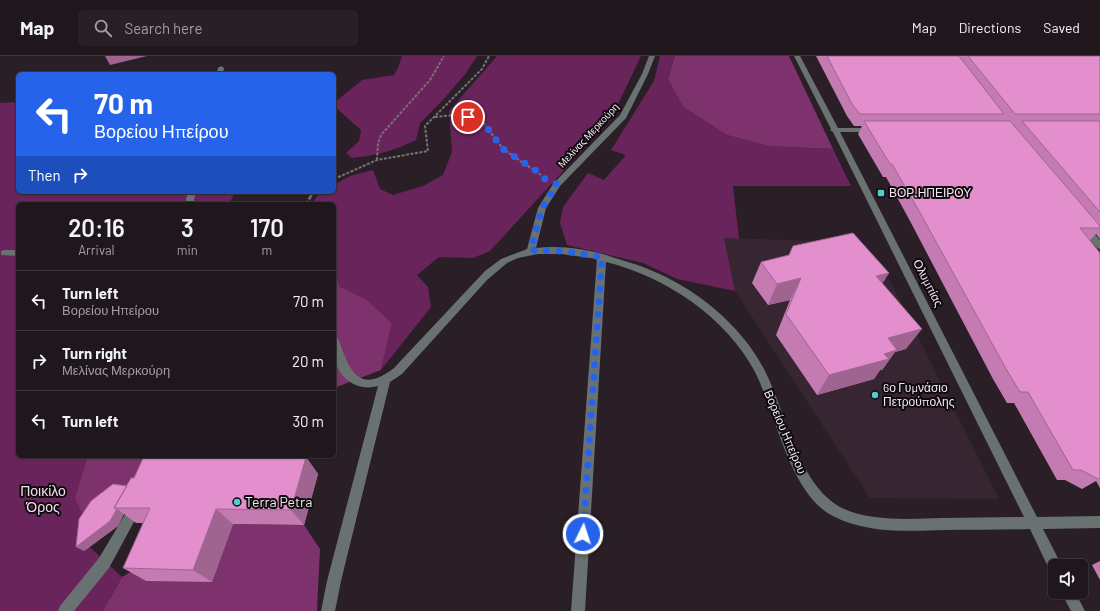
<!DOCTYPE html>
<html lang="en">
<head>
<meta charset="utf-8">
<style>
	body { margin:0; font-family:Barlow,sans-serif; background:#282026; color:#f1f3f6; height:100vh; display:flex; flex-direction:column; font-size:15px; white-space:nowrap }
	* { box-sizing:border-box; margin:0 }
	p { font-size:13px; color:#a29fa4 }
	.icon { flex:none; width:22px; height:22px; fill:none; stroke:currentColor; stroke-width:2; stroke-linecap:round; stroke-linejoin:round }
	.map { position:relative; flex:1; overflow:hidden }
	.sheet { position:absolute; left:16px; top:146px; width:320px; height:256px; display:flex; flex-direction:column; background:#20171d; border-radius:6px; box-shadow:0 1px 3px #0004,0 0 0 1px #3d363b }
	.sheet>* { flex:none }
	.top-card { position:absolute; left:16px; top:16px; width:320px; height:122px; border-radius:6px; box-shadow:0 1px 3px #0004,0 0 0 1px #3d363b; background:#2563eb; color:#fff; overflow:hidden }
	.fabs { position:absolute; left:1048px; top:503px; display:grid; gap:8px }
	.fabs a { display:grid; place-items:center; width:40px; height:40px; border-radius:6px; background:#20171d; box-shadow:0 1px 3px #0004,0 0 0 1px #3d363b; font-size:20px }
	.pin { position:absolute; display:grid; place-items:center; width:34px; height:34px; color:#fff; margin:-17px; border:2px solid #fff; border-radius:50%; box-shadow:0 1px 4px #0007 }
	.me { position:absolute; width:44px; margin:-22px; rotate:4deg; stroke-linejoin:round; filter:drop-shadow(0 0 3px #0008) }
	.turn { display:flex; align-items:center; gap:14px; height:84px; padding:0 12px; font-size:18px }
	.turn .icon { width:52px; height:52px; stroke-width:2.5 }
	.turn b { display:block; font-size:28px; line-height:34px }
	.then { display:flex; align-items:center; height:38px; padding:0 12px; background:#0003; gap:8px; font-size:15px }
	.eta { display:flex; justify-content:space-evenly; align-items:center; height:68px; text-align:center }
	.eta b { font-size:24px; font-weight:600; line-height:28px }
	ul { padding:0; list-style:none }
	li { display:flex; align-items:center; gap:12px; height:60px; padding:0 12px; border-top:1px solid #3d363b }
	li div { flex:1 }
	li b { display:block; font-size:15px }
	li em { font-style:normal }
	header { display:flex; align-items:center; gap:24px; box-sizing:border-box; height:56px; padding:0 20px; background:#20171d; border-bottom:1px solid #3d363b }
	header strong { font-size:19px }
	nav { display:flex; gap:22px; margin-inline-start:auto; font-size:14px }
	.search { width:280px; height:36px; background:#282026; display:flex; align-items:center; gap:10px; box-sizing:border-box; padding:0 14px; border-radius:6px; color:#a29fa4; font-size:15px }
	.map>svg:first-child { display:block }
	.built { fill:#372632 }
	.green { fill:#69245b }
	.forest { fill:#7d326d }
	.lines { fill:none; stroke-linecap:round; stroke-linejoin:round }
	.path-far1 { stroke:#7a7077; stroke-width:2; stroke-dasharray:3 1.5; stroke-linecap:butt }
	.path { stroke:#7a7077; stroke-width:2.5; stroke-dasharray:3.5 2; stroke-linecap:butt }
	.minor { fill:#697271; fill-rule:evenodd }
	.wall { fill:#c37bb1 }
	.shaded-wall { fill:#9f6490 }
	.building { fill:#e38fce; stroke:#9f6490 }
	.route { stroke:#2563eb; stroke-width:7; stroke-dasharray:0 12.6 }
	.poi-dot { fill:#52cdcc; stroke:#0f0a0e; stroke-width:1.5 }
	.labels { text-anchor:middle; stroke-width:4; stroke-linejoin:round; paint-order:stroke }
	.far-street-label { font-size:10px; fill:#f3ebf0; stroke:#0f0a0e }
	.poi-label { font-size:12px; fill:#f3ebf0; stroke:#0f0a0e; text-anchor:start }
	.street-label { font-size:12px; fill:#f3ebf0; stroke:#0f0a0e }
	.near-park-label { font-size:14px; fill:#f2dcec; stroke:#0f0a0e }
	.near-poi-label { font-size:14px; fill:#f3ebf0; stroke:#0f0a0e; text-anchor:start }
</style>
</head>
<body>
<header>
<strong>Map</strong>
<div class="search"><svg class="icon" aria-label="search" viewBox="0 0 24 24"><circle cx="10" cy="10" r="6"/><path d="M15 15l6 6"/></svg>Search here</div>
<nav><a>Map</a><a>Directions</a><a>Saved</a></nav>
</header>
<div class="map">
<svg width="1100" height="555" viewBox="0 0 1100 555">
	<rect width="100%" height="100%" fill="#2a1f27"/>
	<path class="built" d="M724,182L855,186L886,223H889L999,443L870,442L735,235Z"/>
	<path class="green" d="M402,0H477L466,17L442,45L420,67L416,84C396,94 375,100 352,102L346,97L359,85L361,74L334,50V47L362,24L394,19L398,12Z
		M497,0H641L611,63L490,195L473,202L439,201L417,219L428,231L431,251L381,314L392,267L366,243L339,231L337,223L334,224V148H312L320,136H334V129L350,120L373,114L380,133L393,139L423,130L443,119L452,96L449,55Z
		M660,0H675L668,23L683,51L727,79L768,90L833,93L851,130H733L739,183L724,182L735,235L677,223L643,207L567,189L560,167L563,151L588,117L604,124L626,99L611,94L654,25Z
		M18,46V136H235L229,148H18V400H110L79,481L122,521L110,542L119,555H0V47Z"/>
	<path class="forest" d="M675,0H789L833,93L768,90L727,79L683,51L668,23Z
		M337,223L340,231L366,243L392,267L381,314L334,332V224Z
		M88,400H171L87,468L75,442Z
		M233,468L304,469L320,493L317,555H103L122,521L156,501L212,526Z"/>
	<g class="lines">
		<path class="path-far1" d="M435,61L455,59L483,66L503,93L541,119
			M377,104L378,87L381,79L430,24L444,0
			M334,123L377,104L428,95L425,70L482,13L489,0
			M310,141L314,136"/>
		<path class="path" d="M306,148L311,140"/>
		<path class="minor" d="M649,0H655L648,18L626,62L560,130L546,152L536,192C559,189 585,193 606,199C620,204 634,207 648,213C696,232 743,270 766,317C786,358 798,427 840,451C868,466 912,463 943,462C970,462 997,461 1024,461L833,76L830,74L831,73L794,0H800L838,72H872L876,74L872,76H840L1037,461L1100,460V472L1043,473L1062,510H1055V517L1050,515L1030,473C1002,474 974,474 945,474C908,475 867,478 833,460C789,438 776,357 755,316C726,261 666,221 606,206L585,555H571L597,203L562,198H538L518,202L507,207L487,224L402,318L390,326L341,525L335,555H321L327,525L378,330C356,336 338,322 334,300C333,294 334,287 334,281L338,282L339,285C350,315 359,339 394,312L485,215L501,203L527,193L538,152L553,128L620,59L642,18Z
			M221,10L224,12L223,18H217L218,12Z
			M188,136H196L193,148H185Z
			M1084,168L1087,169L1100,184V193L1097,192L1081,173L1080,171L1081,169Z
			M4,194H18V200L1,199V195Z
			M136,445L140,447L142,451L109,512L74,555H58L60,550L99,502L132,447Z
			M1061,536H1075L1085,555H1071Z"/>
	</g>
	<path class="wall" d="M816,0H1100V183L1096,178L1090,184L1100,197V432L1096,425L1082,433L1065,424H1057L1014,347H1007L993,323L910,165L886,121H883L858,78L862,70H854L847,60Z
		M761,206L889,217L882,227L906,293L895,296L882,314H880L874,323L817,339L776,279L790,244L768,249L752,227Z
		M298,401H306L318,418L304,469L233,468L212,526L146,525L123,512L143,467H136L124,458L118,470L84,495L127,430L134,422Z
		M1100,505V524L1092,509Z"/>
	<path class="shaded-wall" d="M105,0H147L110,9Z
		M889,217L876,238V220Z
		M801,222L790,244L768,249L777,228Z
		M922,273L906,293L895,296L882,314H880L874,323L817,339L829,319L888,282Z
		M281,400H299L293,417Z
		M306,401L318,418L304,469L291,454Z
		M117,453L124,458L118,470L84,495L76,491Z
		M216,453L233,468L212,526L193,514Z"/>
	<path class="building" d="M827,0H959L1004,58H860L852,48Z
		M968,0H1100V58H1015Z
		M864,65H1010L1100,170V172H1080L1100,197V422L1098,423L1081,414H1073L1028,336H1020L1005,311L918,153L892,108H890Z
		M1022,65H1100V156Z
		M853,177L889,217L876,220L922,273L888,282L897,294L884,298L889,303L829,319L786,258L801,222L777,228L761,206L789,199L793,190Z
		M144,400H281L280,401H306L291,454L216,453L193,514L123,512L150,452H114L131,422H134Z
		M113,428L127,430L114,452L117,453L110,465L76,491L79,463L91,445Z"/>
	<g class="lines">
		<path class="route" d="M468,61L483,66L503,93L535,114L546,124L557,128L542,152L531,194L563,195L602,201L583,478"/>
	</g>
	<g class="poi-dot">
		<rect x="877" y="133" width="8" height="8" rx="2"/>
		<circle cx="875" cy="339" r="4"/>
		<circle cx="237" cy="446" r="4"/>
	</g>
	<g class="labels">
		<g class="far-street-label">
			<text transform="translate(588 79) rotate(-47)" y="4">Μελίνας Μερκούρη</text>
		</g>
		<g class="poi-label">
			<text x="889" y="141">ΒΟΡ.ΗΠΕΙΡΟΥ</text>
			<text x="883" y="336">6ο Γυμνάσιο<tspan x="883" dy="14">Πετρούπολης</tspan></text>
		</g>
		<g class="street-label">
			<text transform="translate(928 227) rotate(63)" y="4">Ολυμπίας</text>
			<text transform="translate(785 376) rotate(67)" y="4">Βορείου Ηπείρου</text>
		</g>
		<g class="near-park-label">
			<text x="43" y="440">Ποικίλο<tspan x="43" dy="16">Όρος</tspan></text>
		</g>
		<g class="near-poi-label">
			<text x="245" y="451">Terra Petra</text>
		</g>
	</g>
</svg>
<div class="fabs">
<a><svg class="icon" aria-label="sound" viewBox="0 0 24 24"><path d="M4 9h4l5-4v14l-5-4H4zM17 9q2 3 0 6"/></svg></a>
</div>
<div class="pin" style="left:468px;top:61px;background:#d93025"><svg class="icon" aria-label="arrive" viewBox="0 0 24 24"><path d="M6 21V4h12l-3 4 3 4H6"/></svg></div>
<svg class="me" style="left:583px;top:478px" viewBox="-20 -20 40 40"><circle r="17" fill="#2563eb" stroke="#fff" stroke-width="3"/><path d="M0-11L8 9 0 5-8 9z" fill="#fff"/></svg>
<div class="top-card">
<div class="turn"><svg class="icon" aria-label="left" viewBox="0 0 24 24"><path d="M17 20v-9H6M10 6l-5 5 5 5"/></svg><div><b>70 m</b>Βορείου Ηπείρου</div></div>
<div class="then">Then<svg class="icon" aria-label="right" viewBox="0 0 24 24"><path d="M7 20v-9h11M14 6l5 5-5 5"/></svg></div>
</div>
<section class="sheet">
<div class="eta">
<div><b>20:16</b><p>Arrival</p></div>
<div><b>3</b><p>min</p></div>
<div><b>170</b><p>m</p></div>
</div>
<ul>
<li><svg class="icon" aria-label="left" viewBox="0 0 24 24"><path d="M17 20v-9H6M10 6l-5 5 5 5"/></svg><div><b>Turn left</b><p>Βορείου Ηπείρου</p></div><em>70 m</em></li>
<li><svg class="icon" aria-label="right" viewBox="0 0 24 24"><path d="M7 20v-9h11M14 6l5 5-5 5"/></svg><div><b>Turn right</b><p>Μελίνας Μερκούρη</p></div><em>20 m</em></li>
<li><svg class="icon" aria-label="left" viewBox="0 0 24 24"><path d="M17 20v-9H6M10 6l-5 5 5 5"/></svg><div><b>Turn left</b></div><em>30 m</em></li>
</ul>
</section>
</div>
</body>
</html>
